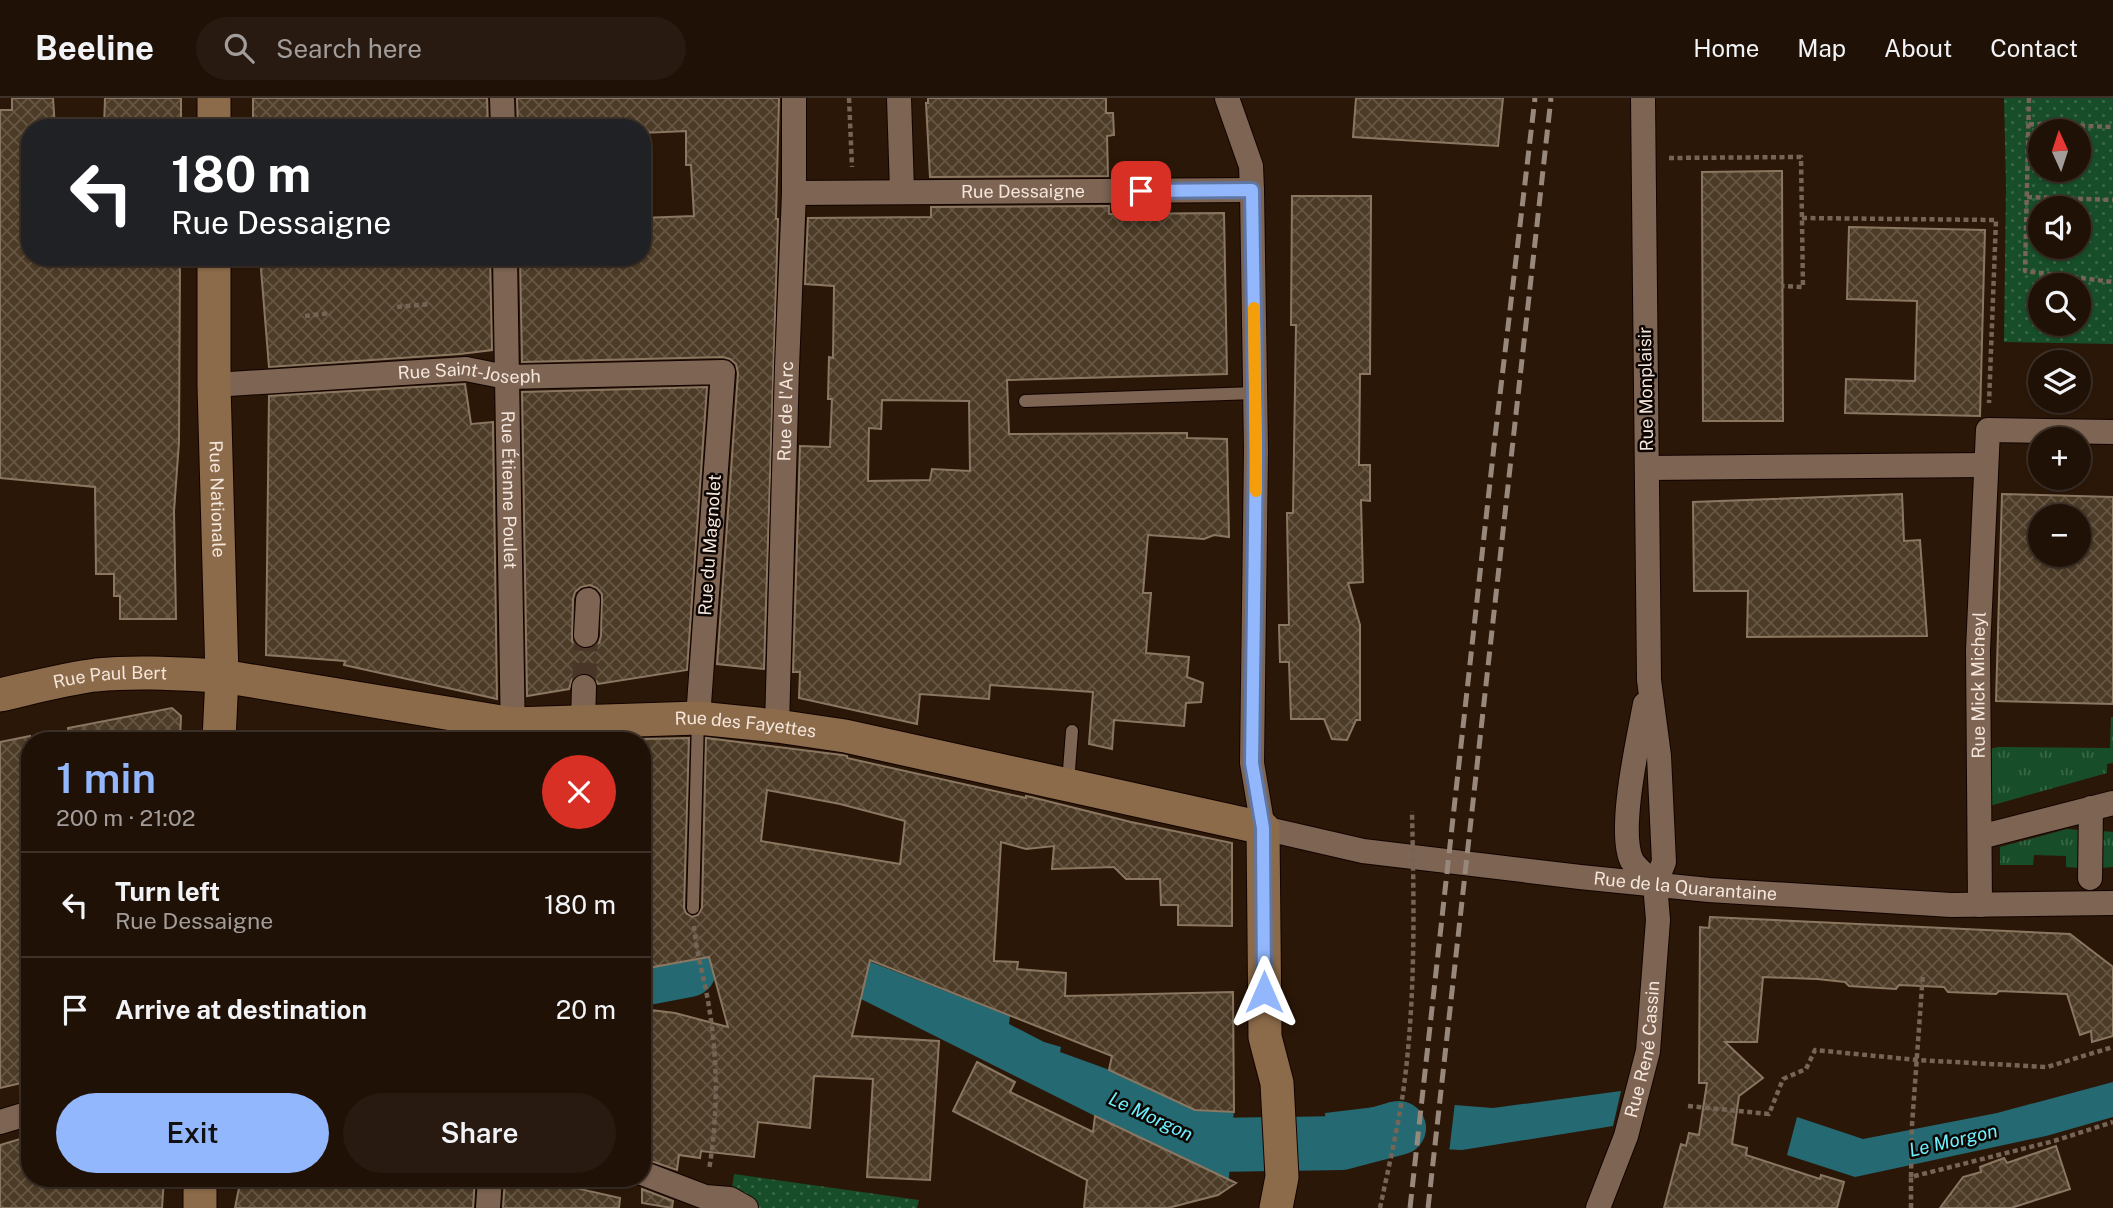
<!DOCTYPE html>
<html lang="en">
<head>
<meta charset="utf-8">
<style>
	body { margin:0; font-family:"Public Sans",sans-serif; background:#281a10; color:#f1f3f6; height:100vh; display:flex; flex-direction:column; font-size:26px; white-space:nowrap }
	* { box-sizing:border-box; margin:0 }
	p { font-size:23px; color:#a29d9b }
	.icon { flex:none; width:38px; height:38px; fill:none; stroke:currentColor; stroke-width:2; stroke-linecap:round; stroke-linejoin:round }
	.map { position:relative; flex:1; overflow:hidden }
	.sheet { position:absolute; left:21px; top:634px; width:630px; height:455px; display:flex; flex-direction:column; background:#201106; border-radius:28px; box-shadow:0 2px 5px #0004,0 0 0 2px #3d3128 }
	.sheet>* { flex:none }
	.top-card { position:absolute; left:21px; top:21px; width:630px; height:147px; border-radius:28px; box-shadow:0 2px 5px #0004,0 0 0 2px #3d3128; background:#202124; color:#fff; overflow:hidden }
	.needle { width:46px; rotate:357deg }
	.tools { position:absolute; left:2028px; top:21px; display:grid; gap:14px }
	.tools a { display:grid; place-items:center; width:63px; height:63px; border-radius:50%; background:#201106; box-shadow:0 2px 5px #0004,0 0 0 2px #3d3128; font-size:35px }
	.pin { position:absolute; display:grid; place-items:center; width:60px; height:60px; color:#fff; margin:-30px; border-radius:14px; box-shadow:0 4px 10px #0006 }
	.me { position:absolute; width:77px; margin:-38px; rotate:0deg; stroke-linejoin:round; filter:drop-shadow(0 0 5px #0008) }
	.turn { display:flex; align-items:center; gap:24px; height:147px; padding:0 35px; font-size:32px }
	.turn .icon { width:91px; height:91px; stroke-width:2.5 }
	.turn b { display:block; font-size:49px; line-height:60px }
	.round { display:grid; place-items:center; flex:none; width:74px; height:74px; border-radius:37px; background:#281a10 }
	.summary { display:flex; align-items:center; justify-content:space-between; height:119px; padding:0 35px }
	h1 { font-size:42px; font-weight:600; line-height:52px; color:#93b7fd }
	.primary-button { display:flex; gap:14px; margin-top:auto; padding:14px 35px }
	.primary-button a { flex:1; height:80px; border-radius:42px; background:#93b7fd; color:#111; font-size:28px; font-weight:600; line-height:80px; text-align:center }
	.primary-button a+a { background:#281a10; color:#f1f3f6 }
	ul { padding:0; list-style:none }
	li { display:flex; align-items:center; gap:21px; height:105px; padding:0 35px; border-top:2px solid #3d3128 }
	li div { flex:1 }
	li b { display:block; font-size:26px }
	li em { font-style:normal }
	header { display:flex; align-items:center; gap:42px; box-sizing:border-box; height:98px; padding:0 35px; background:#201106; border-bottom:2px solid #3d3128 }
	header strong { font-size:33px }
	nav { display:flex; gap:38px; margin-inline-start:auto; font-size:24px }
	.search { width:490px; height:63px; background:#281a10; display:flex; align-items:center; gap:18px; box-sizing:border-box; padding:0 24px; border-radius:38px; color:#a29d9b; font-size:26px }
	.map>svg:first-child { display:block }
	.grass { fill:url(#grass-tufts) }
	.park { fill:url(#park-dots); fill-rule:evenodd }
	.water { fill:#256a72 }
	.pier { fill:#2b1708 }
	.lines { fill:none; stroke-linecap:round; stroke-linejoin:round }
	.river { stroke:#256a72; stroke-width:54 }
	.building { fill:url(#building-cross-hatch); stroke:#8b7761; stroke-width:2; fill-rule:evenodd }
	.street-tunnel { stroke:#493628; stroke-width:24; stroke-dasharray:24 12; stroke-linecap:butt }
	.lane-casing { stroke:#120300; stroke-width:14 }
	.street-casing { stroke:#120300; stroke-width:26 }
	.secondary-casing { stroke:#120300; stroke-width:35 }
	.path { stroke:#766456; stroke-width:4.5; stroke-dasharray:5 3.5; stroke-linecap:butt }
	.lane { stroke:#7d6453; stroke-width:12 }
	.street { stroke:#7d6453; stroke-width:24 }
	.secondary { stroke:#8c6b4a; stroke-width:33 }
	.rail { stroke:#98877b; stroke-width:5; stroke-dasharray:14 7; stroke-linecap:butt }
	.path-bridge { stroke:#766456; stroke-width:4.5; stroke-dasharray:5 3.5; stroke-linecap:butt }
	.route-casing { stroke:#6077a4; stroke-width:18 }
	.route { stroke:#93b7fd; stroke-width:12 }
	.slow { stroke:#f59e0b; stroke-width:12 }
	.labels { text-anchor:middle; stroke-width:5; stroke-linejoin:round; paint-order:stroke }
	.street-label { font-size:18px; fill:#f5e6dc; stroke:#0d0502 }
	.water-label { font-size:19px; font-style:italic; fill:#6eeffe; stroke:#0d0502 }
</style>
</head>
<body>
<header>
<strong>Beeline</strong>
<div class="search"><svg class="icon" aria-label="search" viewBox="0 0 24 24"><circle cx="10" cy="10" r="6"/><path d="M15 15l6 6"/></svg>Search here</div>
<nav><a>Home</a><a>Map</a><a>About</a><a>Contact</a></nav>
</header>
<div class="map">
<svg width="2113" height="1110" viewBox="0 0 2113 1110">
	<defs>
		<pattern id="grass-tufts" width="24" height="20" patternUnits="userSpaceOnUse" patternTransform="scale(1.75)"><rect width="24" height="20" fill="#174d28"/><path d="M3 7l-1-3M5 7V3M7 7l1-3M15 17l-1-3M17 17v-4M19 17l1-3" fill="none" stroke="#396747"/></pattern>
		<pattern id="park-dots" width="8" height="8" patternUnits="userSpaceOnUse" patternTransform="scale(1.75)"><rect width="8" height="8" fill="#174d28"/><path d="M2 2h.1M6 6h.1" fill="none" stroke="#396747" stroke-width="1.8" stroke-linecap="round"/></pattern>
		<pattern id="building-cross-hatch" width="8" height="8" patternUnits="userSpaceOnUse" patternTransform="scale(1.75)"><rect width="8" height="8" fill="#4c3b26"/><path d="M0 0l8 8M0 8l8-8" fill="none" stroke="#665745"/></pattern>
	</defs>
	<rect width="100%" height="100%" fill="#2b1708"/>
	<path class="grass" d="M2111,619H2113V665L2107,666V675L1986,709V652L1998,649L2110,650Z
		M2067,731L2079,732V770L2066,769V758L2034,757L2033,767H2000V749Z
		M2102,733L2113,734V769L2101,770Z"/>
	<path class="park" d="M2004,0H2113V246L2004,244L2006,88ZM2040,33H2079V72H2040ZM2040,110H2079V149H2040ZM2040,187H2079V226H2040Z
		M734,1076L919,1102L917,1110H729Z"/>
	<path class="water" d="M827,847L1010,918L1009,926L1044,944L1061,949L1060,954L1107,971L1195,1012L1234,1014L1229,1082L1095,1018L833,887Z
		M2113,984V1019L2046,1038L1855,1079L1787,1057L1797,1019L1863,1041L1997,1015Z
		M1621,993L1613,1028L1462,1052L1395,1049L1377,1051L1376,1054L1327,1071L1325,1015L1375,1009L1390,1004L1403,1003L1493,1010Z"/>
	<path class="pier" d="M1404,999L1455,1004L1449,1055L1404,1053L1408,1012L1400,1053L1387,1054L1396,1000Z
		M1234,1014H1238L1232,1082H1229Z
		M1322,1015H1325L1326,1046L1327,1071H1323Z"/>
	<g class="lines">
		<path class="river" d="M642,881L689,872
			M1163,1025L1185,1036L1216,1047L1342,1045L1399,1030"/>
	</g>
	<path class="building" d="M12,0H53L55,30H30V159H180L179,344L174,413L176,521H120V498H114V476H96L95,389L0,380V12H12Z
		M105,0H181V30H104Z
		M253,0H487L488,30H253Z
		M517,0H779L776,121H778L764,571L717,566L738,275L736,266L730,261L723,259L522,264L520,159H642V120L694,118L691,67H686V33L642,35V30H518Z
		M928,0H1106V15H1113L1114,37L1107,38L1108,78L930,79L926,5H928Z
		M1356,0H1503L1498,48L1353,39Z
		M1782,73L1783,323H1703L1702,74Z
		M1292,98H1371L1370,276H1360L1359,367H1370V403L1361,402L1363,484L1348,485L1360,527V622H1356L1347,642L1332,641L1324,621H1291L1289,564H1280L1279,527H1289L1287,415H1293L1296,227H1291Z
		M1109,108V116L1224,115L1227,276L1007,282L1009,336L1187,335V340L1227,341L1229,439L1214,437L1204,441L1148,437L1143,495H1151L1146,555L1189,559L1187,579L1203,585L1201,604L1186,605L1184,628L1114,622L1112,651L1089,646L1093,594L990,587L989,601L920,596L917,626L799,600L800,574H793L800,348L830,349L832,301H828L829,259L833,260L834,188L805,186L808,120L931,119V109ZM882,302L969,303L970,373L932,371L930,382L868,383L869,330L881,331Z
		M1849,129L1985,132L1980,318L1845,315L1846,281L1915,283L1917,203L1847,201Z
		M260,159H490L492,252L460,256L269,269Z
		M465,286L471,326L493,324L497,601L344,567L345,563L266,557L269,298Z
		M707,289L687,572L598,586L592,577L584,574L572,581L569,591L527,598L522,294ZM590,487L597,490L602,496L601,538L599,545L593,550L584,552L577,549L572,543L573,501L575,494L581,489Z
		M1902,396L1904,443L1920,442L1927,538L1747,539L1748,493H1694L1693,404Z
		M2002,396L2113,399V606L1996,603ZM2040,418H2079V457H2040Z
		M172,610L181,618L180,642H69L68,630Z
		M30,638V983L0,990V644Z
		M689,640L684,810L686,815L692,819L698,817L702,810L706,640L842,657L847,658V660L1026,700V698L1031,699L1131,724L1232,745V828L1178,827V807H1161L1160,781H1126L1114,769L1052,771L1054,748L1026,751L1001,744L994,860V863L1018,864L1017,871L1066,875L1065,898L1233,894L1234,1014L1195,1012L1109,972L1112,958L870,862L852,938L939,943L930,1082L867,1079L873,981L814,978L810,1030L758,1024L754,1059L701,1053L700,1060L679,1057L677,1072L642,1060V911L675,915L728,929L709,859L642,871V641ZM767,692L840,706L905,723L900,766L761,743Z
		M1710,819L2070,836L2113,869V938L2092,944L2091,933L2080,937L2067,896L1999,893L1996,896L1948,894L1944,889L1899,887L1896,891L1849,888L1845,884L1817,881L1763,879L1757,944H1725L1763,980L1739,998L1732,1046L1747,1050L1746,1057L1820,1081L1821,1077L1844,1084L1837,1110H1664L1681,1046L1686,1048L1689,1035L1699,1037L1707,985H1699L1700,829L1709,830Z
		M977,964L1015,984L1010,994L1093,1034L1095,1018L1236,1085L1218,1097L1168,1110H1084L1087,1082L953,1013Z
		M30,1038V1080H164L162,1110H0V1047Z
		M2056,1048L2070,1091L2011,1110H1940L1963,1079L1981,1074L1980,1069L2004,1060L2007,1065Z
		M241,1080H475L473,1110H235Z
		M505,1080H531L620,1100L619,1110H503Z
		M642,1091L673,1103L672,1110L642,1105Z"/>
	<g class="lines">
		<path class="street-tunnel" d="M584,589L586,537"/>
		<defs>
			<path id="lane" d="M1025,303L1255,295
				M1068,685L1072,633
				M693,810L698,621"/>
			<g id="street">
				<path d="M502,0L503,30"/>
				<path d="M899,0L902,93"/>
				<path id="s1" d="M1227,0L1251,68L1252,92L1256,352L1252,665L1263,730L1363,753L1580,779L1709,792L1951,807L2113,805"/>
				<path id="s2" d="M794,95L1252,92"/>
				<path id="s3" d="M505,159L513,641"/>
				<path id="s4" d="M214,287L466,271L506,279L723,274L698,620"/>
				<path d="M1648,370L1986,367"/>
				<path d="M586,537L588,502"/>
				<path d="M1645,606C1639,639 1617,734 1632,763C1637,771 1648,779 1655,786"/>
				<path d="M583,623L584,589"/>
				<path id="s5" d="M777,628L787,269L794,95V0"/>
				<path d="M1980,739L2113,705"/>
				<path d="M2090,780L2091,710"/>
				<path id="s6" d="M1980,807L1978,552L1988,332L2113,334"/>
				<path d="M0,1024L30,1015"/>
				<path d="M642,1075L705,1099L730,1101L746,1110"/>
				<path d="M488,1110L490,1080"/>
				<path id="s7" d="M1598,1110L1626,1038L1648,953L1658,822L1655,786L1664,764L1659,658L1649,582L1643,0"/>
			</g>
			<g id="secondary">
				<path d="M214,0V30"/>
				<path id="s8" d="M214,159V287L222,578L219,642"/>
				<path id="s9" d="M0,597C31,590 64,581 96,577C138,573 180,576 222,578L513,626L698,620L777,628L845,638L1263,730L1265,939L1277,985L1282,1079L1276,1110"/>
				<path d="M200,1110V1080"/>
			</g>
		</defs>
		<use href="#lane" class="lane-casing"/>
		<use href="#street" class="street-casing"/>
		<use href="#secondary" class="secondary-casing"/>
		<path class="path" d="M849,0L852,69
			M2029,0L2025,173L2113,184
			M2029,26L2113,29
			M1669,60L1801,59L1803,189L1782,188
			M2027,99L2113,102
			M1802,120L1996,122L1989,305
			M397,209L431,206
			M305,218L331,215
			M694,828C696,855 705,882 709,909C718,963 718,1018 709,1072
			M1688,1008L1769,1016L1783,981L1806,971L1815,952L1917,962L2047,969L2113,949
			M1911,1079L1912,1027L1923,875
			M1911,1110V1079L2054,1043L2113,1024"/>
		<use href="#lane" class="lane"/>
		<use href="#street" class="street"/>
		<use href="#secondary" class="secondary"/>
		<path class="rail" d="M1410,1110L1495,339L1535,0
			M1428,1110L1551,0"/>
		<path class="path-bridge" d="M1380,1110C1388,1072 1397,1034 1403,995C1416,902 1414,806 1412,713"/>
	</g>
	<g class="lines">
		<defs>
			<path id="route" d="M1141,93L1252,92L1256,352L1252,665L1263,730L1264,894"/>
		</defs>
		<use href="#route" class="route-casing"/>
		<use href="#route" class="route"/>
		<path class="slow" d="M1254,210L1256,393"/>
	</g>
	<g class="labels">
		<g class="street-label">
			<text dy="6" stroke="none"><textPath href="#s2" startOffset="229">Rue Dessaigne</textPath></text>
			<text dy="6" stroke="none"><textPath href="#s4" startOffset="256">Rue Saint-Joseph</textPath></text>
			<text transform="translate(1646 291) rotate(-91)" y="6">Rue Monplaisir</text>
			<text dy="6" stroke="none"><textPath href="#s5" startOffset="315">Rue de l'Arc</textPath></text>
			<text dy="6" stroke="none"><textPath href="#s3" startOffset="233">Rue Étienne Poulet</textPath></text>
			<text dy="6" stroke="none"><textPath href="#s8" startOffset="242">Rue Nationale</textPath></text>
			<text transform="translate(710 447) rotate(-86)" y="6">Rue du Magnolet</text>
			<text dy="6" stroke="none"><textPath href="#s9" startOffset="112">Rue Paul Bert</textPath></text>
			<text dy="6" stroke="none"><textPath href="#s6" startOffset="220">Rue Mick Micheyl</textPath></text>
			<text dy="6" stroke="none"><textPath href="#s9" startOffset="752">Rue des Fayettes</textPath></text>
			<text dy="6" stroke="none"><textPath href="#s1" startOffset="1162">Rue de la Quarantaine</textPath></text>
			<text dy="6" stroke="none"><textPath href="#s7" startOffset="166">Rue René Cassin</textPath></text>
		</g>
		<g class="water-label">
			<text transform="translate(1151 1018) rotate(25)" y="7">Le Morgon</text>
			<text transform="translate(1953 1042) rotate(-13)" y="7">Le Morgon</text>
		</g>
	</g>
</svg>
<div class="tools">
<a><svg class="needle" viewBox="-14 -14 28 28"><path d="M0-13l5 13h-10z" fill="#e53935"/><path d="M0 13l5-13h-10z" fill="#a29d9b"/></svg></a>
<a><svg class="icon" aria-label="sound" viewBox="0 0 24 24"><path d="M4 9h4l5-4v14l-5-4H4zM17 9q2 3 0 6"/></svg></a>
<a><svg class="icon" aria-label="search" viewBox="0 0 24 24"><circle cx="10" cy="10" r="6"/><path d="M15 15l6 6"/></svg></a>
<a><svg class="icon" aria-label="layers" viewBox="0 0 24 24"><path d="M12 4l9 5-9 5-9-5zM3 14l9 5 9-5"/></svg></a>
<a>+</a>
<a>−</a>
</div>
<div class="pin" style="left:1141px;top:93px;background:#d93025"><svg class="icon" aria-label="arrive" viewBox="0 0 24 24"><path d="M6 21V4h12l-3 4 3 4H6"/></svg></div>
<svg class="me" style="left:1264px;top:894px" viewBox="-20 -20 40 40"><path d="M0-17L14 15 0 8-14 15z" fill="#93b7fd" stroke="#fff" stroke-width="4"/></svg>
<div class="top-card">
<div class="turn"><svg class="icon" aria-label="left" viewBox="0 0 24 24"><path d="M17 20v-9H6M10 6l-5 5 5 5"/></svg><div><b>180 m</b>Rue Dessaigne</div></div>
</div>
<section class="sheet">
<div class="summary"><div><h1>1 min</h1><p>200 m · 21:02</p></div><a class="round" style="background:#d93025;color:#fff"><svg class="icon" aria-label="close" viewBox="0 0 24 24"><path d="M6 6l12 12M18 6L6 18"/></svg></a></div>
<ul>
<li><svg class="icon" aria-label="left" viewBox="0 0 24 24"><path d="M17 20v-9H6M10 6l-5 5 5 5"/></svg><div><b>Turn left</b><p>Rue Dessaigne</p></div><em>180 m</em></li>
<li><svg class="icon" aria-label="arrive" viewBox="0 0 24 24"><path d="M6 21V4h12l-3 4 3 4H6"/></svg><div><b>Arrive at destination</b></div><em>20 m</em></li>
</ul>
<div class="primary-button"><a>Exit</a><a>Share</a></div>
</section>
</div>
</body>
</html>
